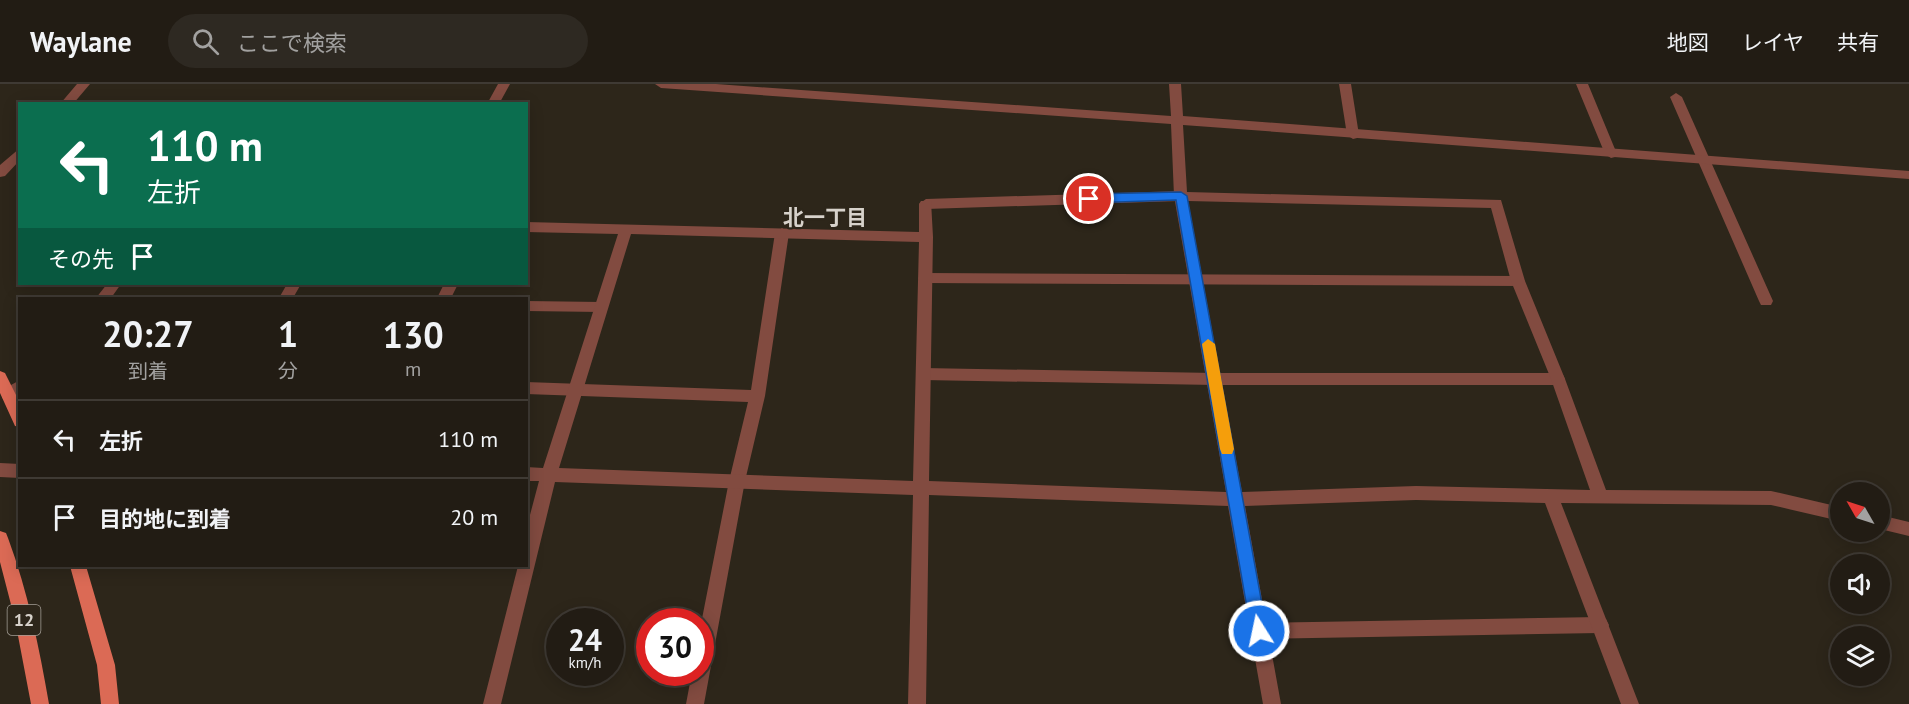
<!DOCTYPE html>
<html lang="ja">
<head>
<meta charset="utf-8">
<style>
	body { margin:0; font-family:"PT Sans","Noto Sans JP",sans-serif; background:#2e2922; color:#f1f3f6; height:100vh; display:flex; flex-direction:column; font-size:22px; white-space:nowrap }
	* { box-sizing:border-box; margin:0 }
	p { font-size:20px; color:#a2a1a0 }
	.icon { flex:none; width:33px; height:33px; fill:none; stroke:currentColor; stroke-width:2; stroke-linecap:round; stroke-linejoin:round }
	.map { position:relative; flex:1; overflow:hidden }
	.drawer { position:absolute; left:18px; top:213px; width:510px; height:270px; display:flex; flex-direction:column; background:#221c14; border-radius:0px; box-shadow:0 3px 15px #0003,0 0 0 2px #3f3a34 }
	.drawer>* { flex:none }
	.hud { position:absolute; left:18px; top:18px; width:510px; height:183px; border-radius:0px; box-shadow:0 3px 15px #0003,0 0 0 2px #3f3a34; background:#0b6e4f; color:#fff; overflow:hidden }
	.needle { width:39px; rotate:309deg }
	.tools { position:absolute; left:1830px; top:398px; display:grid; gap:12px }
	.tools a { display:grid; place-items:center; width:60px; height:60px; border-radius:50%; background:#221c14; box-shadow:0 3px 15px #0003,0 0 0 2px #3f3a34; font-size:30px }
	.speed { position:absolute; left:546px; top:524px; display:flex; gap:12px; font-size:30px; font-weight:700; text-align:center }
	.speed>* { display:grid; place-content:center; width:78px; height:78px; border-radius:50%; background:#221c14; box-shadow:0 3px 15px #0003,0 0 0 2px #3f3a34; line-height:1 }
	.speed small { font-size:15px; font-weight:400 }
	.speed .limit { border:9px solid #d22; background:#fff; color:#111 }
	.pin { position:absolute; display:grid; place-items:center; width:51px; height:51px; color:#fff; margin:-26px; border:3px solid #fff; border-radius:50%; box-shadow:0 2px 6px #0007 }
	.me { position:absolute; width:66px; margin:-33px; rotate:350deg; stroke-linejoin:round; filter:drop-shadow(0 0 4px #0008) }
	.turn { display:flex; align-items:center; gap:21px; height:126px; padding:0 30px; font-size:27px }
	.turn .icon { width:78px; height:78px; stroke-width:2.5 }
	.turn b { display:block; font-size:42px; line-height:51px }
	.then { display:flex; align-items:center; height:57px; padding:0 30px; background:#0003; gap:12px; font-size:22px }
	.eta { display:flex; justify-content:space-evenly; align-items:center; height:102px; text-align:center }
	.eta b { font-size:36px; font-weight:700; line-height:42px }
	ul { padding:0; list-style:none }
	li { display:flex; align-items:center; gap:18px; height:78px; padding:0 30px; border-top:2px solid #3f3a34 }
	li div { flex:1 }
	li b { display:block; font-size:22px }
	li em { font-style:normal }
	header { display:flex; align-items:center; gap:36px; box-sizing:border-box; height:84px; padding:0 30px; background:#221c14; border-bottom:2px solid #3f3a34 }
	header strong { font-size:28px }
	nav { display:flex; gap:33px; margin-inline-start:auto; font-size:21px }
	.search { width:420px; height:54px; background:#2e2922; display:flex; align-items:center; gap:15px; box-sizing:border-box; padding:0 21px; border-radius:33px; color:#a2a1a0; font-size:22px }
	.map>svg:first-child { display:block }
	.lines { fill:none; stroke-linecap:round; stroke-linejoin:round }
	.lane { fill:#824b40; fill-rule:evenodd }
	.street { fill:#824b40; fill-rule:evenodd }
	.primary { fill:#db6a55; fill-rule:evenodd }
	.route { fill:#1a73e8; stroke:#114b97; stroke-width:1.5 }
	.slow { fill:#f59e0b }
	.labels { text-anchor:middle; stroke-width:4.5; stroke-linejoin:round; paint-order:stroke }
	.shield { fill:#2d261a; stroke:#a49e96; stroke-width:1.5 }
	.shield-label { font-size:18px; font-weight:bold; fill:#d7d2cb }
	.neighbourhood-label { font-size:21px; font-weight:bold; fill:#d7d2cb; stroke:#2d261a }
</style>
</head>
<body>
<header>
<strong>Waylane</strong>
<div class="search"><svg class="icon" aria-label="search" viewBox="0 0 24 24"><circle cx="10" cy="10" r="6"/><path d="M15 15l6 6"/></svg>ここで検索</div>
<nav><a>地図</a><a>レイヤ</a><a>共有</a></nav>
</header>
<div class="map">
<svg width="1909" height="620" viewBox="0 0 1909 620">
	<rect width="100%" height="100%" fill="#2d261a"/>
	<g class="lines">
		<path class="lane" d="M1339,0H1351L1359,51L1357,54L1353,55L1347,51Z
			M1576,0H1588L1617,70L1615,73L1611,74L1605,70Z
			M1676,9L1682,13L1773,217L1771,221H1761L1759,217L1670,13Z
			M1181,107L1188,112L1181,117L926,125L919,120L926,115Z
			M782,144L789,149L765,312L745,397L704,620H686L692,588H700V545L729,397L748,318L526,310V298L751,306L775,149Z
			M925,189L1518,192L1525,197L1518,202L925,199L918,194Z
			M107,200H121L111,214H96Z
			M444,200H458L451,214H437Z
			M526,217L601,218L608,223L601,228L526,227Z
			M923,284L1215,289H1558L1563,291L1565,295L1563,299L1558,301H1215L923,296L918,294L916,290L918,286Z
			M20,296V310L7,316L2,314V306Z
			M1600,533L1606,535L1609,541L1606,547L1600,549L1259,555L1253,553L1250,547L1253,541L1259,539Z"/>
		<path class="street" d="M77,0H90L73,20H60Z
			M498,0H510L499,20H487Z
			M655,0H716L1171,32L1169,0H1181L1183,32L1909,87V95L1183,41L1187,108L1501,116L1525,197L1565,295L1606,406L1771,407L1840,423V437L1771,421L1561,419L1639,620H1621L1545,419L1416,416L1245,422L1281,620H1263L1228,422L929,411L926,620H908L913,411L555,398L501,620H483L518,482H526V446L539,397H526V383L543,384L618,150L526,148V138L919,148V120L921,117H931L933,153L929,397L1226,408L1174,112L1171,40L661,4ZM1188,117L1491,124L1511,197L1551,295L1590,406L1416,402L1242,408ZM631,150L919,158L913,397L559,384Z
			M20,64V76L5,92L0,93V81Z
			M287,200H301L293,214H279Z
			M0,379L20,380V394L0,393Z
			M1880,431L1909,438V452L1880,445Z"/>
		<path class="primary" d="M0,287L5,289L20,319V343L15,342L0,309Z
			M0,447L6,449L8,454C28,508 39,563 49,620H31L15,536L0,478Z
			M70,482H86L115,581L119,620H101L97,581Z"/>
	</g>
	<path class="route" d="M1181,108L1187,112L1267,547L1265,552L1259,554L1254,552L1251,547L1176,116L1089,119L1083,115L1089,110Z"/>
	<path class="slow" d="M1208,255L1215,260L1234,365L1232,370H1222L1220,365L1202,260Z"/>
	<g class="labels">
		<rect class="shield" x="7.5" y="521" width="33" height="30" rx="4.5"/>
		<g class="shield-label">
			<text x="24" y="542">12</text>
		</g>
		<g class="neighbourhood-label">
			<text x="825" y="141">北一丁目</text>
		</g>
	</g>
</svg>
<div class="tools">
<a><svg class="needle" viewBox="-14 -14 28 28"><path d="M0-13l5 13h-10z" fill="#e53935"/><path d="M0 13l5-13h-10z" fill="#a2a1a0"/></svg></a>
<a><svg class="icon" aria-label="sound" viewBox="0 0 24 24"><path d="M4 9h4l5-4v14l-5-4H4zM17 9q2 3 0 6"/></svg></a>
<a><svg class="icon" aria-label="layers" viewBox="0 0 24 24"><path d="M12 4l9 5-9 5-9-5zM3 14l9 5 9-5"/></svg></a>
</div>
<div class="speed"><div>24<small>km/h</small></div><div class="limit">30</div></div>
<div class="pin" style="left:1089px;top:115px;background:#d93025"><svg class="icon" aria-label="arrive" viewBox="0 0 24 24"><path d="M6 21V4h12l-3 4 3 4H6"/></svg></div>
<svg class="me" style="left:1259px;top:547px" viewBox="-20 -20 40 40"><circle r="17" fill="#1a73e8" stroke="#fff" stroke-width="3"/><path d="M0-11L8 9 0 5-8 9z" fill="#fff"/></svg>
<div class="hud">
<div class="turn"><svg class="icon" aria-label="left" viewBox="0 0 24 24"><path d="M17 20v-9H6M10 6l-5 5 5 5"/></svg><div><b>110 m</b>左折</div></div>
<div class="then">その先<svg class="icon" aria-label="arrive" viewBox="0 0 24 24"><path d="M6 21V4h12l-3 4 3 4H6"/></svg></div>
</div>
<section class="drawer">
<div class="eta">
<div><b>20:27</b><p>到着</p></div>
<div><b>1</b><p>分</p></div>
<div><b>130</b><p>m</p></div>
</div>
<ul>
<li><svg class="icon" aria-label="left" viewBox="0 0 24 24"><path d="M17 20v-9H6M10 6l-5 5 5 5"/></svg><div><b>左折</b></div><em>110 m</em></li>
<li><svg class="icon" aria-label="arrive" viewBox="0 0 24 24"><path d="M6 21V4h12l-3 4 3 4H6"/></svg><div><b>目的地に到着</b></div><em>20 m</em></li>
</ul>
</section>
</div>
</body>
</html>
